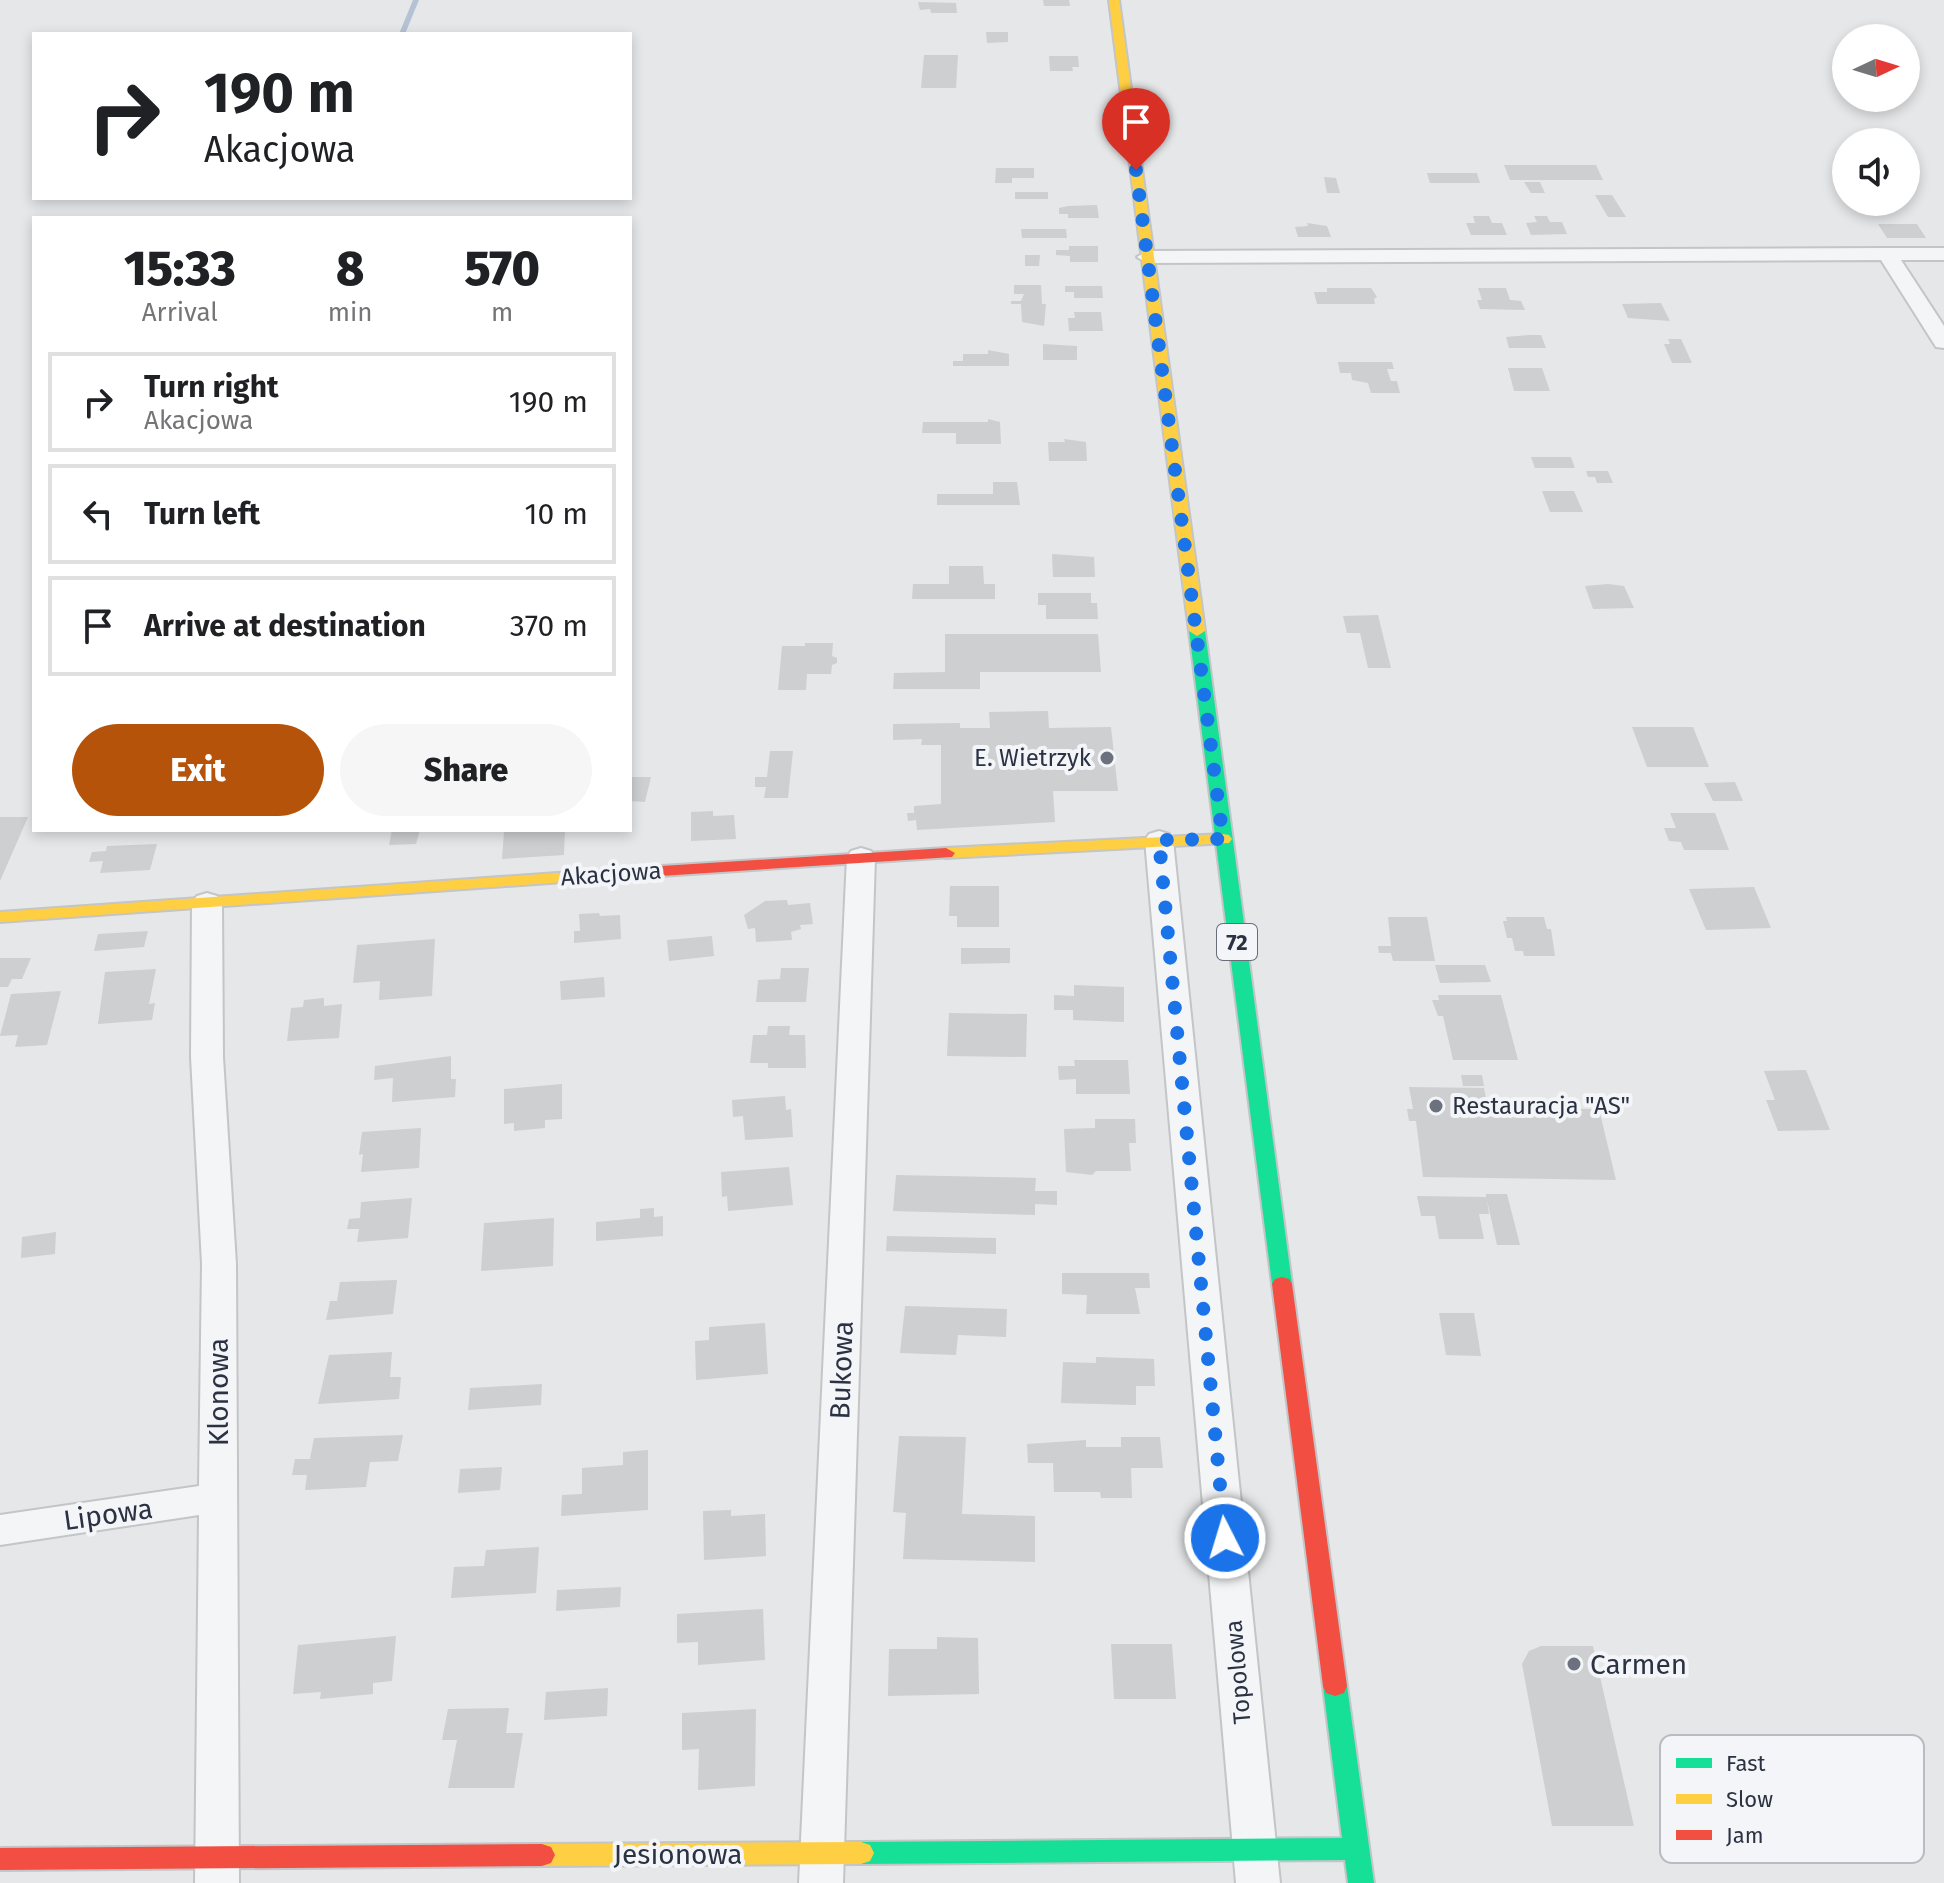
<!DOCTYPE html>
<html lang="en">
<head>
<meta charset="utf-8">
<style>
	body { margin:0; font-family:"Fira Sans",sans-serif; background:#f6f6f6; color:#202124; height:100vh; display:flex; flex-direction:column; font-size:30px; white-space:nowrap }
	* { box-sizing:border-box; margin:0 }
	p { font-size:26px; color:#757577 }
	.icon { flex:none; width:44px; height:44px; fill:none; stroke:currentColor; stroke-width:2; stroke-linecap:round; stroke-linejoin:round }
	.map { position:relative; flex:1; overflow:hidden }
	.sheet { position:absolute; left:32px; top:216px; width:600px; height:616px; display:flex; flex-direction:column; background:#fff; border-radius:0px; box-shadow:0 4px 12px #0003 }
	.sheet>* { flex:none }
	.guide { position:absolute; left:32px; top:32px; width:600px; height:168px; border-radius:0px; box-shadow:0 4px 12px #0003; background:#fff; color:#202124; overflow:hidden }
	.needle { width:52px; rotate:86deg }
	.tools { position:absolute; left:1832px; top:24px; display:grid; gap:16px }
	.tools a { display:grid; place-items:center; width:88px; height:88px; border-radius:50%; background:#fff; box-shadow:0 4px 12px #0003; font-size:40px }
	.pin { position:absolute; display:grid; place-items:center; width:68px; height:68px; color:#fff; margin:-82px -34px; border-radius:50% 50% 50% 0; rotate:-45deg; box-shadow:0 0 8px #0007 }
	.pin .icon { rotate:45deg }
	.me { position:absolute; width:88px; margin:-44px; rotate:355deg; stroke-linejoin:round; filter:drop-shadow(0 0 6px #0008) }
	.turn { display:flex; align-items:center; gap:28px; height:168px; padding:0 40px; font-size:36px }
	.turn .icon { width:104px; height:104px; stroke-width:2.5 }
	.turn b { display:block; font-size:56px; line-height:68px }
	.eta { display:flex; justify-content:space-evenly; align-items:center; height:136px; text-align:center }
	.eta b { font-size:48px; font-weight:800; line-height:56px }
	.button { display:flex; gap:16px; margin-top:auto; padding:16px 40px }
	.button a { flex:1; height:92px; border-radius:48px; background:#b45309; color:#fff; font-size:32px; font-weight:800; line-height:92px; text-align:center }
	.button a+a { background:#f6f6f6; color:#202124 }
	ul { padding:0; list-style:none }
	li { display:flex; align-items:center; gap:24px; height:100px; margin:0 16px 12px; padding:0 24px; border:4px solid #e0e0e0; border-radius:0px }
	li div { flex:1 }
	li b { display:block; font-size:30px }
	li em { font-style:normal }
	.map>svg:first-child { display:block }
	.lines { fill:none; stroke-linecap:round; stroke-linejoin:round }
	.stream { fill:#b4c2d3; fill-rule:evenodd }
	.building { fill:#cdcfd1 }
	.street-casing { stroke:#c3c5c7; stroke-width:4 }
	.fast-casing { stroke:#c3c5c7; stroke-width:4 }
	.slow-casing { stroke:#c3c5c7; stroke-width:4 }
	.jam-casing { stroke:#c3c5c7; stroke-width:4 }
	.street { fill:#f4f5f6; fill-rule:evenodd }
	.fast { fill:#16e098; fill-rule:evenodd }
	.slow { fill:#ffcf43; fill-rule:evenodd }
	.jam { fill:#f24e42; fill-rule:evenodd }
	.route { stroke:#1a73e8; stroke-width:14; stroke-dasharray:0 25.2 }
	.poi-dot { fill:#6c727d; stroke:#f3f5f8; stroke-width:3 }
	.labels { text-anchor:middle; stroke-width:8; stroke-linejoin:round; paint-order:stroke }
	.shield { fill:#f3f5f8; stroke:#676d79; stroke-width:2 }
	.shield-label { font-size:22px; font-weight:bold; fill:#2b3343 }
	.poi-label { font-size:24px; fill:#2b3343; stroke:#f3f5f8; text-anchor:end }
	.street-label { font-size:24px; fill:#2b3343; stroke:#f3f5f8 }
	.near-street-label { font-size:28px; fill:#2b3343; stroke:#f3f5f8 }
	.near-poi-label { font-size:28px; fill:#2b3343; stroke:#f3f5f8; text-anchor:start }
	.key { fill:#f3f5f8; stroke:#b7bbc2; stroke-width:2 }
	.key-label { font-size:22px; fill:#2b3343 }
</style>
</head>
<body>
<div class="map">
<svg width="1944" height="1883" viewBox="0 0 1944 1883">
	<rect width="100%" height="100%" fill="#e5e7e9"/>
	<g class="lines">
		<path class="stream" d="M413,0H419L405,34H399Z"/>
	</g>
	<path class="building" d="M1043,0H1069L1070,6H1044Z
		M918,2L956,3L957,13H931L930,9L920,10Z
		M986,32H1008V42L987,43Z
		M924,55H958L956,88H921Z
		M1049,56H1078L1079,67H1072L1073,71H1050Z
		M1504,165H1596L1603,180H1510Z
		M996,168H1034V178H1012V183H995Z
		M1427,173H1477L1480,183H1430Z
		M1324,177L1336,178L1340,193H1327Z
		M1524,182H1540L1545,193H1531Z
		M1015,192H1048V199H1015Z
		M1595,195H1612L1626,217H1608Z
		M1097,205L1099,218H1068V214H1059V208L1068,206Z
		M1473,216H1489L1492,223H1502L1507,235H1471L1466,223H1475Z
		M1534,216H1547L1550,222H1562L1567,234L1531,235L1526,223L1537,222Z
		M1307,223L1327,226L1331,237H1298L1295,227L1308,226Z
		M1878,224H1917L1926,238H1887Z
		M1021,229H1066L1067,238H1022Z
		M1069,246H1098V262H1070V256L1056,255V250H1069Z
		M1025,255H1040L1039,266H1025Z
		M1014,285H1041L1042,304H1046L1044,326L1022,322L1021,304H1011V301H1021L1024,294H1014Z
		M1065,286H1102L1103,298H1074V292H1065Z
		M1327,288H1371L1377,297L1374,299L1375,304H1317L1314,292H1327Z
		M1478,288H1506L1510,300L1521,301L1525,310L1480,309L1477,300H1482Z
		M1661,303L1670,321L1628,318L1622,304Z
		M1074,312H1101L1103,331H1069L1068,318H1075Z
		M1529,335H1541L1546,348H1509L1506,337Z
		M1668,339H1681L1692,363H1672L1664,344H1670Z
		M1043,344L1077,346V360H1043Z
		M988,350L1009,354V366H953V361H963V354H988Z
		M1338,362H1392L1394,369H1387L1391,381H1397L1400,393H1371L1368,383L1352,380L1351,373H1340Z
		M1508,368H1542L1550,391H1514Z
		M988,419L1000,422L1001,444H956V433H922L923,422H988Z
		M1064,439L1086,442L1087,461H1049L1048,442H1065Z
		M1531,457H1571L1575,468H1535Z
		M1586,471H1608L1613,483H1597L1595,477H1588Z
		M993,482H1017L1020,505H937V494H993Z
		M1542,491H1574L1583,512H1550Z
		M1052,554L1094,557L1095,577H1053Z
		M949,566H983L984,584H995V599H912L913,584H949Z
		M1608,584L1624,586L1634,608L1593,609L1585,586Z
		M1038,593H1091V603H1097L1098,619H1046V605H1038Z
		M1378,615L1391,668H1368L1360,633H1347L1343,616Z
		M945,634H1098L1101,672H980V689H893L894,673L945,672Z
		M805,643H833L832,656L837,658V663L832,665L831,674H807L806,690H778L782,646H805Z
		M1048,711L1049,728L1111,727L1118,791H1053L1055,822L917,830L916,820L908,821L907,813H914V806L941,804V745H921L922,739L893,740V724L960,723V728H990L989,712Z
		M1632,727H1693L1709,767H1647Z
		M770,751H793L788,798H764L766,787H755V777H767Z
		M630,777H651L645,802L630,801Z
		M1735,782L1743,801H1713L1704,783Z
		M713,811V816L734,815L736,839L691,841V812Z
		M1670,813H1715L1729,850H1684L1681,842L1669,841L1664,828H1676Z
		M0,817H28L0,881Z
		M392,830H420L416,844L389,845Z
		M565,830L564,855L502,859L504,832Z
		M157,844L150,870L100,873L103,861L89,862L92,852L106,851L107,846Z
		M950,886H999V927H957V916H949Z
		M1754,887L1771,928L1706,930L1689,889Z
		M787,900L788,905L810,903L813,924L800,925L801,929L791,932L792,940L756,942L755,928L748,929L744,915L765,901Z
		M599,913L600,916L620,915L621,939L574,943V931H580L579,914Z
		M1388,917H1427L1435,961H1393L1391,953H1379L1378,946H1391Z
		M1506,917H1544L1547,929H1551L1555,956H1524L1523,951H1515L1512,938H1507L1503,921H1507Z
		M148,931L144,947L94,951L98,934Z
		M712,936L714,956L669,961L667,940Z
		M435,939L432,996L379,1000L380,981L353,983L357,945Z
		M961,948H1010V963L961,964Z
		M0,958H31L22,979H12L8,987H0Z
		M1435,965H1485L1491,982L1440,983Z
		M781,968H809L806,1002H756L758,980L780,979Z
		M156,969L149,1004L155,1003L152,1020L98,1024L105,972Z
		M604,977L605,997L561,1000L560,981Z
		M1074,985L1124,987V1022L1073,1020V1010H1054V995L1074,996Z
		M61,991L47,1045L15,1047L18,1035L0,1036L11,994Z
		M1438,995H1501L1518,1060H1453L1443,1016H1438L1432,1000H1439Z
		M324,998V1006L342,1004L339,1038L287,1041L291,1008L303,1007L304,1000Z
		M949,1013L1027,1014L1026,1057L947,1056Z
		M768,1026H790L789,1035H805L806,1068H768V1063H750L753,1035H767Z
		M451,1056V1079H456L455,1097L392,1102L393,1078L374,1080L375,1066Z
		M1074,1060H1128L1130,1094H1076V1079L1059,1080L1058,1066H1075Z
		M1806,1070L1830,1130L1778,1131L1766,1100H1775L1764,1071Z
		M1461,1075H1482L1484,1086H1463Z
		M562,1084V1119L545,1120V1128L514,1131V1123L504,1124V1089Z
		M1409,1087L1484,1088L1487,1104H1482L1483,1108L1599,1109L1616,1180L1423,1177L1416,1121H1409L1407,1109H1413Z
		M785,1096L786,1110L791,1109L793,1137L745,1140L743,1116L733,1117L732,1100Z
		M1095,1119H1135L1136,1143H1129L1131,1171H1096L1092,1175L1066,1172L1064,1129L1095,1128Z
		M421,1128L419,1168L361,1172L363,1154L359,1155L362,1132Z
		M789,1167L793,1205L728,1211L727,1196L722,1197L721,1172Z
		M896,1175L1036,1178L1035,1191H1057V1205L1035,1204V1215L893,1211Z
		M1486,1194H1507L1520,1245H1497L1487,1200L1489,1214H1479L1484,1239H1439L1435,1216H1421L1417,1196L1486,1197Z
		M412,1198L408,1238L357,1242L359,1229H347L349,1219L360,1218L361,1202Z
		M654,1208V1217L663,1216V1236L596,1241V1222L640,1218V1209Z
		M554,1218L553,1266L481,1271L484,1223Z
		M56,1232L55,1254L21,1258L22,1237Z
		M887,1236L996,1238V1254L886,1251Z
		M1062,1273H1149L1150,1288H1135L1140,1314H1086L1087,1295L1062,1294Z
		M397,1280L393,1314L326,1320L330,1301H337L340,1282Z
		M905,1306L1007,1309L1006,1337L958,1335L956,1355L900,1353Z
		M1439,1313H1474L1481,1356L1446,1355Z
		M765,1323L768,1374L696,1380L695,1341L709,1340V1327Z
		M392,1352L390,1377H401L399,1399L318,1404L329,1355Z
		M1096,1357L1154,1359L1155,1386H1136V1405L1061,1403L1063,1362L1096,1363Z
		M542,1384L541,1405L468,1410L470,1388Z
		M403,1435L398,1461L370,1462L366,1487L305,1490L307,1475H292L295,1459H310L314,1438Z
		M899,1436L966,1437L962,1514L1035,1516V1562L903,1559L906,1513L893,1512Z
		M1121,1437H1160L1163,1468H1131L1132,1498H1101L1100,1492H1054L1053,1463H1028L1027,1444L1086,1440V1447H1121Z
		M648,1450V1510L561,1516L562,1495L582,1494V1468L623,1465V1452Z
		M502,1467L500,1490L458,1493L460,1469Z
		M731,1510V1516L765,1514L766,1556L704,1560L703,1511Z
		M539,1547L536,1593L451,1598L454,1567L484,1566L486,1550Z
		M621,1587L620,1607L556,1611L557,1590Z
		M763,1609L765,1660L698,1665V1642L677,1643V1614Z
		M396,1636L392,1681L373,1683V1694L320,1699L321,1692L293,1694L298,1645Z
		M937,1637L978,1638L979,1694L888,1696L889,1649H937Z
		M1111,1644H1172L1176,1699H1114Z
		M1541,1646H1593L1634,1826H1552L1522,1664L1529,1651Z
		M608,1688L607,1716L544,1720L546,1692Z
		M509,1708L506,1733H523L514,1788H448L457,1740H442L448,1709Z
		M756,1709L755,1786L698,1790L699,1749L682,1750V1713Z"/>
	<g class="lines">
		<defs>
			<path id="street" d="M1886,248H1944V260H1901L1944,326V348L1936,347L1881,260L1147,263L1137,257L1147,251Z
				M1159,831L1169,834L1173,840L1280,1883H1236L1145,840L1149,834Z
				M861,848L871,851L875,857L843,1883H799L847,857L851,851Z
				M207,893L217,896L222,902L223,1057L236,1264L239,1883H195L199,1515L0,1545V1515L199,1486L202,1264L191,1057L192,902L197,896Z"/>
			<path id="fast" d="M1197,626L1205,631L1292,1284L1289,1289H1275L1272,1284L1189,631Z
				M1335,1676L1344,1679L1347,1686L1374,1883H1348L1345,1860L861,1864L852,1861L848,1853L852,1845L861,1842L1342,1838L1323,1686L1326,1679Z"/>
			<path id="slow" d="M1109,0H1119L1205,631L1197,636L1189,631Z
				M1223,834L1229,835L1232,839L1229,843L946,858L937,853L946,848Z
				M614,869L620,870L623,874L620,878L0,922V912Z
				M861,1842L870,1845L874,1853L870,1861L861,1864L542,1866L533,1863L529,1855L533,1847L542,1844Z"/>
			<path id="jam" d="M946,848L955,853L952,857L614,879L605,874L614,869Z
				M1282,1277L1289,1279L1292,1284L1347,1686L1344,1693L1335,1696L1326,1693L1323,1686L1272,1284L1275,1279Z
				M542,1844L551,1847L555,1855L551,1863L542,1866L0,1870V1848Z"/>
		</defs>
		<use href="#street" class="street-casing"/>
		<use href="#fast" class="fast-casing"/>
		<use href="#slow" class="slow-casing"/>
		<use href="#jam" class="jam-casing"/>
		<use href="#street" class="street"/>
		<use href="#fast" class="fast"/>
		<use href="#slow" class="slow"/>
		<use href="#jam" class="jam"/>
	</g>
	<g class="lines">
		<path class="route" d="M1136,170L1223,839L1159,840L1225,1538"/>
	</g>
	<g class="poi-dot">
		<circle cx="1107" cy="758" r="8"/>
		<circle cx="1436" cy="1106" r="8"/>
		<circle cx="1574" cy="1664" r="8"/>
	</g>
	<g class="labels">
		<rect class="shield" x="1217" y="924" width="40" height="36" rx="6"/>
		<g class="shield-label">
			<text x="1237" y="950">72</text>
		</g>
		<g class="poi-label">
			<text x="1091" y="766">E. Wietrzyk</text>
			<text x="1452" y="1114" text-anchor="start">Restauracja "AS"</text>
		</g>
		<g class="street-label">
			<text transform="translate(611 874) rotate(-4)" y="8">Akacjowa</text>
			<text transform="translate(1238 1672) rotate(-95)" y="8">Topolowa</text>
		</g>
		<g class="near-street-label">
			<text transform="translate(841 1370) rotate(-88)" y="10">Bukowa</text>
			<text transform="translate(218 1392) rotate(-90)" y="10">Klonowa</text>
			<text transform="translate(108 1514) rotate(-8)" y="10">Lipowa</text>
			<text x="678" y="1864">Jesionowa</text>
		</g>
		<g class="near-poi-label">
			<text x="1590" y="1674">Carmen</text>
		</g>
	</g>
	<rect x="1660" y="1735" width="264" height="128" rx="12" class="key"/>
	<rect x="1676" y="1758" width="36" height="10" fill="#16e098"/>
	<rect x="1676" y="1794" width="36" height="10" fill="#ffcf43"/>
	<rect x="1676" y="1830" width="36" height="10" fill="#f24e42"/>
	<g class="key-label">
		<text x="1726" y="1771">Fast</text>
		<text x="1726" y="1807">Slow</text>
		<text x="1726" y="1843">Jam</text>
	</g>
</svg>
<div class="tools">
<a><svg class="needle" viewBox="-14 -14 28 28"><path d="M0-13l5 13h-10z" fill="#e53935"/><path d="M0 13l5-13h-10z" fill="#757577"/></svg></a>
<a><svg class="icon" aria-label="sound" viewBox="0 0 24 24"><path d="M4 9h4l5-4v14l-5-4H4zM17 9q2 3 0 6"/></svg></a>
</div>
<div class="pin" style="left:1136px;top:170px;background:#d93025"><svg class="icon" aria-label="arrive" viewBox="0 0 24 24"><path d="M6 21V4h12l-3 4 3 4H6"/></svg></div>
<svg class="me" style="left:1225px;top:1538px" viewBox="-20 -20 40 40"><circle r="17" fill="#1a73e8" stroke="#fff" stroke-width="3"/><path d="M0-11L8 9 0 5-8 9z" fill="#fff"/></svg>
<div class="guide">
<div class="turn"><svg class="icon" aria-label="right" viewBox="0 0 24 24"><path d="M7 20v-9h11M14 6l5 5-5 5"/></svg><div><b>190 m</b>Akacjowa</div></div>
</div>
<section class="sheet">
<div class="eta">
<div><b>15:33</b><p>Arrival</p></div>
<div><b>8</b><p>min</p></div>
<div><b>570</b><p>m</p></div>
</div>
<ul>
<li><svg class="icon" aria-label="right" viewBox="0 0 24 24"><path d="M7 20v-9h11M14 6l5 5-5 5"/></svg><div><b>Turn right</b><p>Akacjowa</p></div><em>190 m</em></li>
<li><svg class="icon" aria-label="left" viewBox="0 0 24 24"><path d="M17 20v-9H6M10 6l-5 5 5 5"/></svg><div><b>Turn left</b></div><em>10 m</em></li>
<li><svg class="icon" aria-label="arrive" viewBox="0 0 24 24"><path d="M6 21V4h12l-3 4 3 4H6"/></svg><div><b>Arrive at destination</b></div><em>370 m</em></li>
</ul>
<div class="button"><a>Exit</a><a>Share</a></div>
</section>
</div>
</body>
</html>
